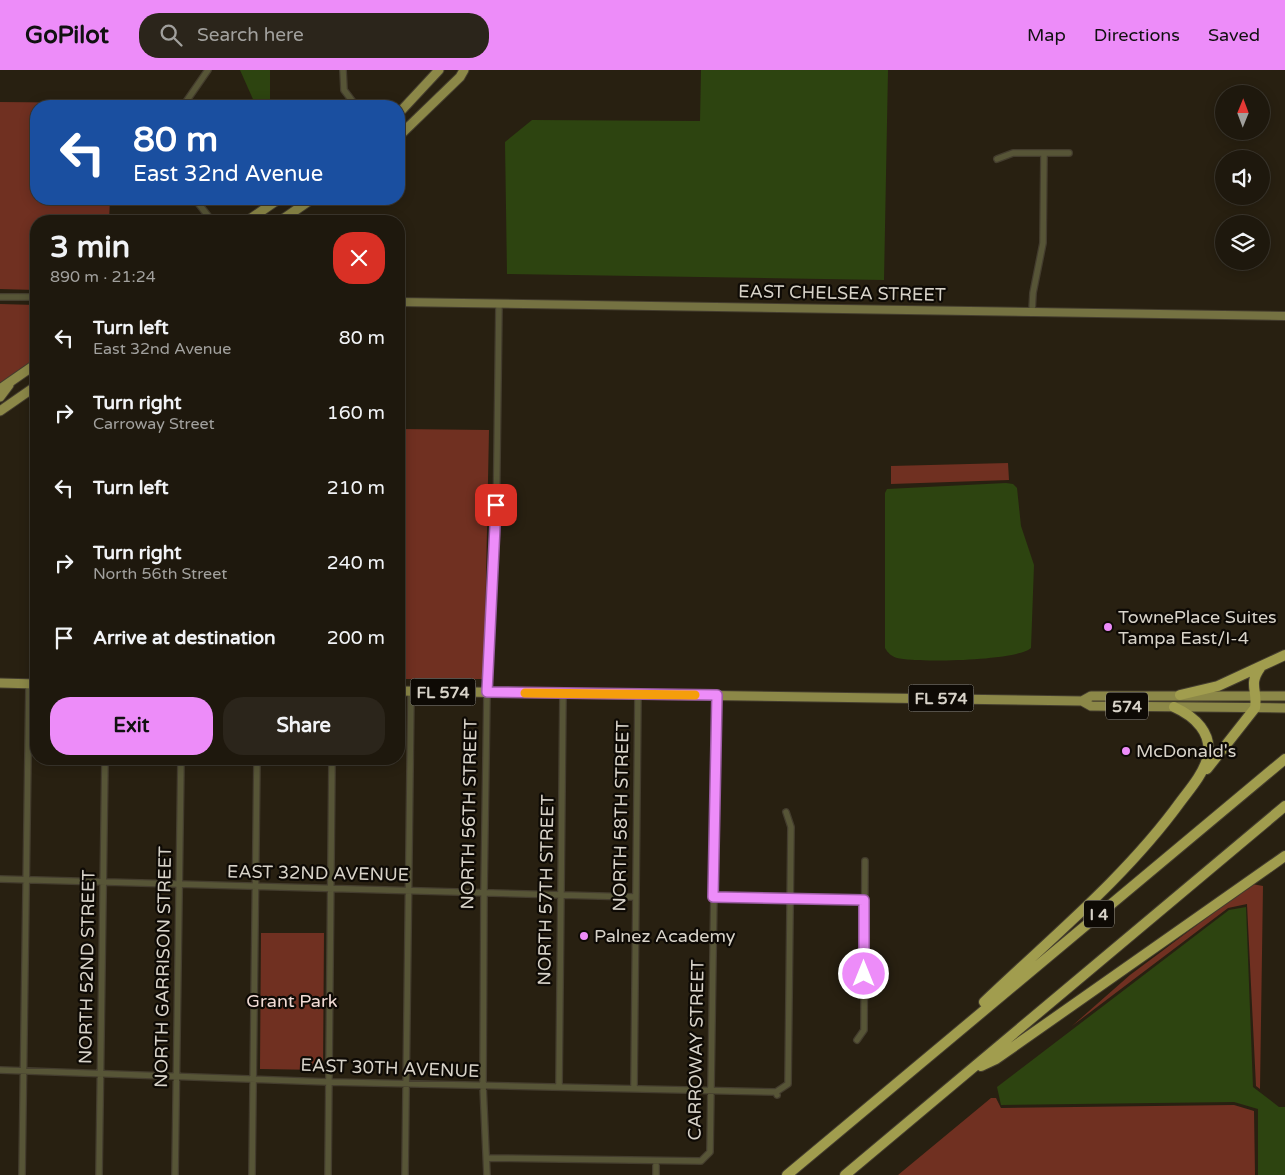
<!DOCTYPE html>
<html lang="en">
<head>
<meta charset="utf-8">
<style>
	body { margin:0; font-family:"Varela Round",sans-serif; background:#2b251b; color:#f1f3f6; height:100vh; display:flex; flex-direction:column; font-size:19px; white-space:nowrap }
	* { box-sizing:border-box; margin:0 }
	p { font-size:16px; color:#a1a09d }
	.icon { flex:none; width:28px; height:28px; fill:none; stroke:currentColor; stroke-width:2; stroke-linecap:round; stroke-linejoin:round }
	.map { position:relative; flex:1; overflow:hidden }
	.side { position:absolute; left:30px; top:145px; width:375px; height:550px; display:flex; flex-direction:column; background:#1e180d; border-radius:20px; box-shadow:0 2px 12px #0003,0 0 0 1px #3c372e }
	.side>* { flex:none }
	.hud { position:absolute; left:30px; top:30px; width:375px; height:105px; border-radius:20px; box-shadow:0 2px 12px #0003,0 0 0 1px #3c372e; background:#1a4fa0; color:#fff; overflow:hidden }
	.needle { width:32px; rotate:1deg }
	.fabs { position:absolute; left:1215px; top:15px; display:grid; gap:10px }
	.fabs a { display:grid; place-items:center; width:55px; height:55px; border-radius:50%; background:#1e180d; box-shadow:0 2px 12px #0003,0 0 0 1px #3c372e; font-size:25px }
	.pin { position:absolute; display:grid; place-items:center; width:42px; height:42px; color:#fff; margin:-21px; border-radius:10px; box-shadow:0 2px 8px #0006 }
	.me { position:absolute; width:55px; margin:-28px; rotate:0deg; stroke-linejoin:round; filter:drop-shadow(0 0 4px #0008) }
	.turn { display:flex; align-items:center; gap:18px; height:105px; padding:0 20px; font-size:22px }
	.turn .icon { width:65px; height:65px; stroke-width:2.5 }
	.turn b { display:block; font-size:35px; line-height:42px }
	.round { display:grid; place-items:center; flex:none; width:52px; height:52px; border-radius:20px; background:#2b251b }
	.summary { display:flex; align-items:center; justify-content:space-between; height:85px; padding:0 20px }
	h1 { font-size:30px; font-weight:700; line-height:38px }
	.primary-button { display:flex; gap:10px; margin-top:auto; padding:10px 20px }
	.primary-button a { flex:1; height:58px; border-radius:20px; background:#ed8cf9; color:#111; font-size:20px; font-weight:700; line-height:58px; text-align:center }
	.primary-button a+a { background:#2b251b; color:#f1f3f6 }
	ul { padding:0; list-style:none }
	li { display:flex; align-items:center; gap:15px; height:75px; padding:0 20px }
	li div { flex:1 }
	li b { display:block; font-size:19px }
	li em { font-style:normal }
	header { display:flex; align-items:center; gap:30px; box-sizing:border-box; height:70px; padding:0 25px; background:#ed8cf9; color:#111 }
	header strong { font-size:24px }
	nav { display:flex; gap:28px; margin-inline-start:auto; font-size:18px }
	.search { width:350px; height:45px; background:#2b251b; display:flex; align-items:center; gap:12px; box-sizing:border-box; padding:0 18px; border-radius:20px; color:#a1a09d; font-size:19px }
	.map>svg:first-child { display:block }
	.green { fill:#703021 }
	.water { fill:#2d4410 }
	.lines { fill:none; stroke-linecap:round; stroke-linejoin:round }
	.street-casing { stroke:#443d2e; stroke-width:8 }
	.secondary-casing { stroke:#443d2e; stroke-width:10 }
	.primary-casing { stroke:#443d2e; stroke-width:11 }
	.highway-casing { stroke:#443d2e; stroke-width:12 }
	.street { stroke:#575537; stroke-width:5.5 }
	.secondary { stroke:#757242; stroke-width:8 }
	.primary { stroke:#8c8848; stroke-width:9 }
	.highway { stroke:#a19d4e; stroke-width:10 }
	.route-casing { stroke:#9a5ba2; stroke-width:12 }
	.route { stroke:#ed8cf9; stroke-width:9 }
	.slow { stroke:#f59e0b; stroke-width:9 }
	.poi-dot { fill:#ed8cf9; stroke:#0e0a05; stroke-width:2 }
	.labels { text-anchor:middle; stroke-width:4.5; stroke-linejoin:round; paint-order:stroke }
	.shield { fill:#0e0a05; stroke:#9b978e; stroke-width:1 }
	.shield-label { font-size:16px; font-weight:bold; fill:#d8d3c9 }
	.street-label { font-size:18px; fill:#d8d3c9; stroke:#0e0a05 }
	.poi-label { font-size:18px; fill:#d8d3c9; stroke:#0e0a05; text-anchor:start }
	.park-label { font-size:18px; fill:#f1dbd5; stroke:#0e0a05 }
</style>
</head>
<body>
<header>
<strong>GoPilot</strong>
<div class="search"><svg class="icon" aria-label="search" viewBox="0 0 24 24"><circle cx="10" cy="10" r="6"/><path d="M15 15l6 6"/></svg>Search here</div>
<nav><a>Map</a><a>Directions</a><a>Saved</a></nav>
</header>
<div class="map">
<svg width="1285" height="1105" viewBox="0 0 1285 1105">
	<rect width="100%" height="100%" fill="#282011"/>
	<path class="green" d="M0,32L110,33V36H36V129H110L109,151H36V220L0,219Z
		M0,234L36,235V288L0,313Z
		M399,359L489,360L484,609H399Z
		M1008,393L1009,410L891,414V396Z
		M1252,814L1263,816L1260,1019L1256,1016L1247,834L1228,838L1072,956L1130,905Z
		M261,863H324L323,1000L260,999Z
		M991,1028H996L1001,1038L1234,1035L1254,1041L1255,1105H898Z"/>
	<path class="water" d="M240,0H270V36H256Z
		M701,0H888L884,210L507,204L505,72L532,50L700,51Z
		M1006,413L1013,414L1017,418L1021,456L1034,495L1031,578C1017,591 916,593 897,588C891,586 888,583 885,578V423L887,419Z
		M1246,837L1253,1017L1279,1037H1285V1105H1258V1039L1234,1032L1001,1035L997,1017L1229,840Z"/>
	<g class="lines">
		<defs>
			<path id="street" d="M343,0L344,20L356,36
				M183,36L208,0
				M997,89L1013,83H1069
				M195,129L212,151
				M0,227H36
				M1032,241L1033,223L1043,173L1044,83
				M0,809L635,827
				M713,827L864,830
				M857,970L864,960L865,791
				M0,1000L329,1012L776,1022L777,1025
				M559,1016L563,623
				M634,1018L638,624
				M776,1022L788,1014L791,757L786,742
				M487,1088L701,1091L710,1082L717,625
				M22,1105L29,614
				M99,1105L105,689
				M175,1105L181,689
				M252,1105L257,689
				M328,1105L332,689
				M405,1105L411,621
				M487,1105L483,1016L484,822L487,623L496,466L499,233
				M656,1105V1091"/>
			<path id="secondary" d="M399,232L1285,246"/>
			<path id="primary" d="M399,43L439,0
				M399,66L460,7L464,0
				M247,151L279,129
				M280,151L312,129
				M0,319L36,294
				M0,327L9,315
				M0,341L36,316
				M0,613L36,614
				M399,621L1082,631L1091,626H1285
				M1082,631L1091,636L1285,638"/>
			<path id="highway" d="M1180,625L1218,616L1285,585
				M1207,699L1255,638C1258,620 1248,615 1260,598
				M984,932C1051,868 1126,807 1181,731C1190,719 1203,704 1207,689C1214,663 1194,646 1174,637
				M981,996L996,989L1285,786
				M787,1105L1285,689
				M845,1105L1285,736"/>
		</defs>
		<use href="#street" class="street-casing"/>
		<use href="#secondary" class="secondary-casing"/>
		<use href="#primary" class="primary-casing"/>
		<use href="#highway" class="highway-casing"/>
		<use href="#street" class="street"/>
		<use href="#secondary" class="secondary"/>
		<use href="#primary" class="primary"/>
		<use href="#highway" class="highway"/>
	</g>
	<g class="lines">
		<defs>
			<path id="route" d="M496,435L487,622L717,625L713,827L864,830V904"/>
		</defs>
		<use href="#route" class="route-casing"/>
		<use href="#route" class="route"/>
		<path class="slow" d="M525,623L695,625"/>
	</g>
	<g class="poi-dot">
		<circle cx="1108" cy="557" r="5"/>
		<circle cx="1126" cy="681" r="5"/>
		<circle cx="584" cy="866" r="5"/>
	</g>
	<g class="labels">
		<g class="shield">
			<rect x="410.5" y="608.5" width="65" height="27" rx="4"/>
			<rect x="908.5" y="614.5" width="65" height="27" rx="4"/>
			<rect x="1106" y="622.5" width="42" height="27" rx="4"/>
			<rect x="1084" y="830.5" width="30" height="27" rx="4"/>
		</g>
		<g class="shield-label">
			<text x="443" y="628">FL 574</text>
			<text x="941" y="634">FL 574</text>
			<text x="1127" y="642">574</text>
			<text x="1099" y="850">I 4</text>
		</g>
		<g class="street-label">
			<text transform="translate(842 223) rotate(1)" y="6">EAST CHELSEA STREET</text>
			<text transform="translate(469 744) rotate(-89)" y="6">NORTH 56TH STREET</text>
			<text transform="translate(621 746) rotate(-89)" y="6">NORTH 58TH STREET</text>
			<text transform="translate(318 803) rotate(1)" y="6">EAST 32ND AVENUE</text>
			<text transform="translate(546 820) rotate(-89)" y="6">NORTH 57TH STREET</text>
			<text transform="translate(87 897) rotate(-89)" y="6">NORTH 52ND STREET</text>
			<text transform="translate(163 897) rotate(-89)" y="6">NORTH GARRISON STREET</text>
			<text transform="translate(696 980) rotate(-89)" y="6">CARROWAY STREET</text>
			<text transform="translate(390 998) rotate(2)" y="6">EAST 30TH AVENUE</text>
		</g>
		<g class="poi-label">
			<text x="1118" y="553">TownePlace Suites<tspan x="1118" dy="21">Tampa East/I-4</tspan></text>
			<text x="1136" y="687">McDonald's</text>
			<text x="594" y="872">Palnez Academy</text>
		</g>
		<g class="park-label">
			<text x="292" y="937">Grant Park</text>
		</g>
	</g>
</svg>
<div class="fabs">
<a><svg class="needle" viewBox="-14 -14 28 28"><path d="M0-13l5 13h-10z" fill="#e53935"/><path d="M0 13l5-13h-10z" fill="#a1a09d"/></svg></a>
<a><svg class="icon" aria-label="sound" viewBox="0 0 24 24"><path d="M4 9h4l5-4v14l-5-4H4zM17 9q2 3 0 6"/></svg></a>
<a><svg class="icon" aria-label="layers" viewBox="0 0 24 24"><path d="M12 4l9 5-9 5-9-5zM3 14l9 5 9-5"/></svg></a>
</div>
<div class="pin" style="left:496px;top:435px;background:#d93025"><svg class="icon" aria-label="arrive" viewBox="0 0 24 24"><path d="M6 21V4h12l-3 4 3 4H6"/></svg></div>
<svg class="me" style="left:864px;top:904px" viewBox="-20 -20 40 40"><circle r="17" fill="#ed8cf9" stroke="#fff" stroke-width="3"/><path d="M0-11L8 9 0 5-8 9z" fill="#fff"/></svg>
<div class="hud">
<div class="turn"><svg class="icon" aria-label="left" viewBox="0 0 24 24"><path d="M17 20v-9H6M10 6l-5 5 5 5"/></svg><div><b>80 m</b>East 32nd Avenue</div></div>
</div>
<section class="side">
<div class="summary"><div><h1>3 min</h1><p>890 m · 21:24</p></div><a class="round" style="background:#d93025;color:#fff"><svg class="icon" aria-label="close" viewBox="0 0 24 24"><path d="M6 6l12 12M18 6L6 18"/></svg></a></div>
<ul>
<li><svg class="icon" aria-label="left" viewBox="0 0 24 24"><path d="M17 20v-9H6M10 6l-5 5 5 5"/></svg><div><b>Turn left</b><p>East 32nd Avenue</p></div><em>80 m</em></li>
<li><svg class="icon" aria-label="right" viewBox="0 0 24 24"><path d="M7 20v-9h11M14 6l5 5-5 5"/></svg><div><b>Turn right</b><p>Carroway Street</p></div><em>160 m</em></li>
<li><svg class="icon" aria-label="left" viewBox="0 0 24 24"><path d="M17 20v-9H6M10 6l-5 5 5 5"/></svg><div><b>Turn left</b></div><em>210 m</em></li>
<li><svg class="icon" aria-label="right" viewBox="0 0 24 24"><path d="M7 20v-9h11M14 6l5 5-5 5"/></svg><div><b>Turn right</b><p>North 56th Street</p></div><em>240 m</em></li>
<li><svg class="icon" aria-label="arrive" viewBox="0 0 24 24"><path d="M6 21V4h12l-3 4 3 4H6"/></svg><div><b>Arrive at destination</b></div><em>200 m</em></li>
</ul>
<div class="primary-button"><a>Exit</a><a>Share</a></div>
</section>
</div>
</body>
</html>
